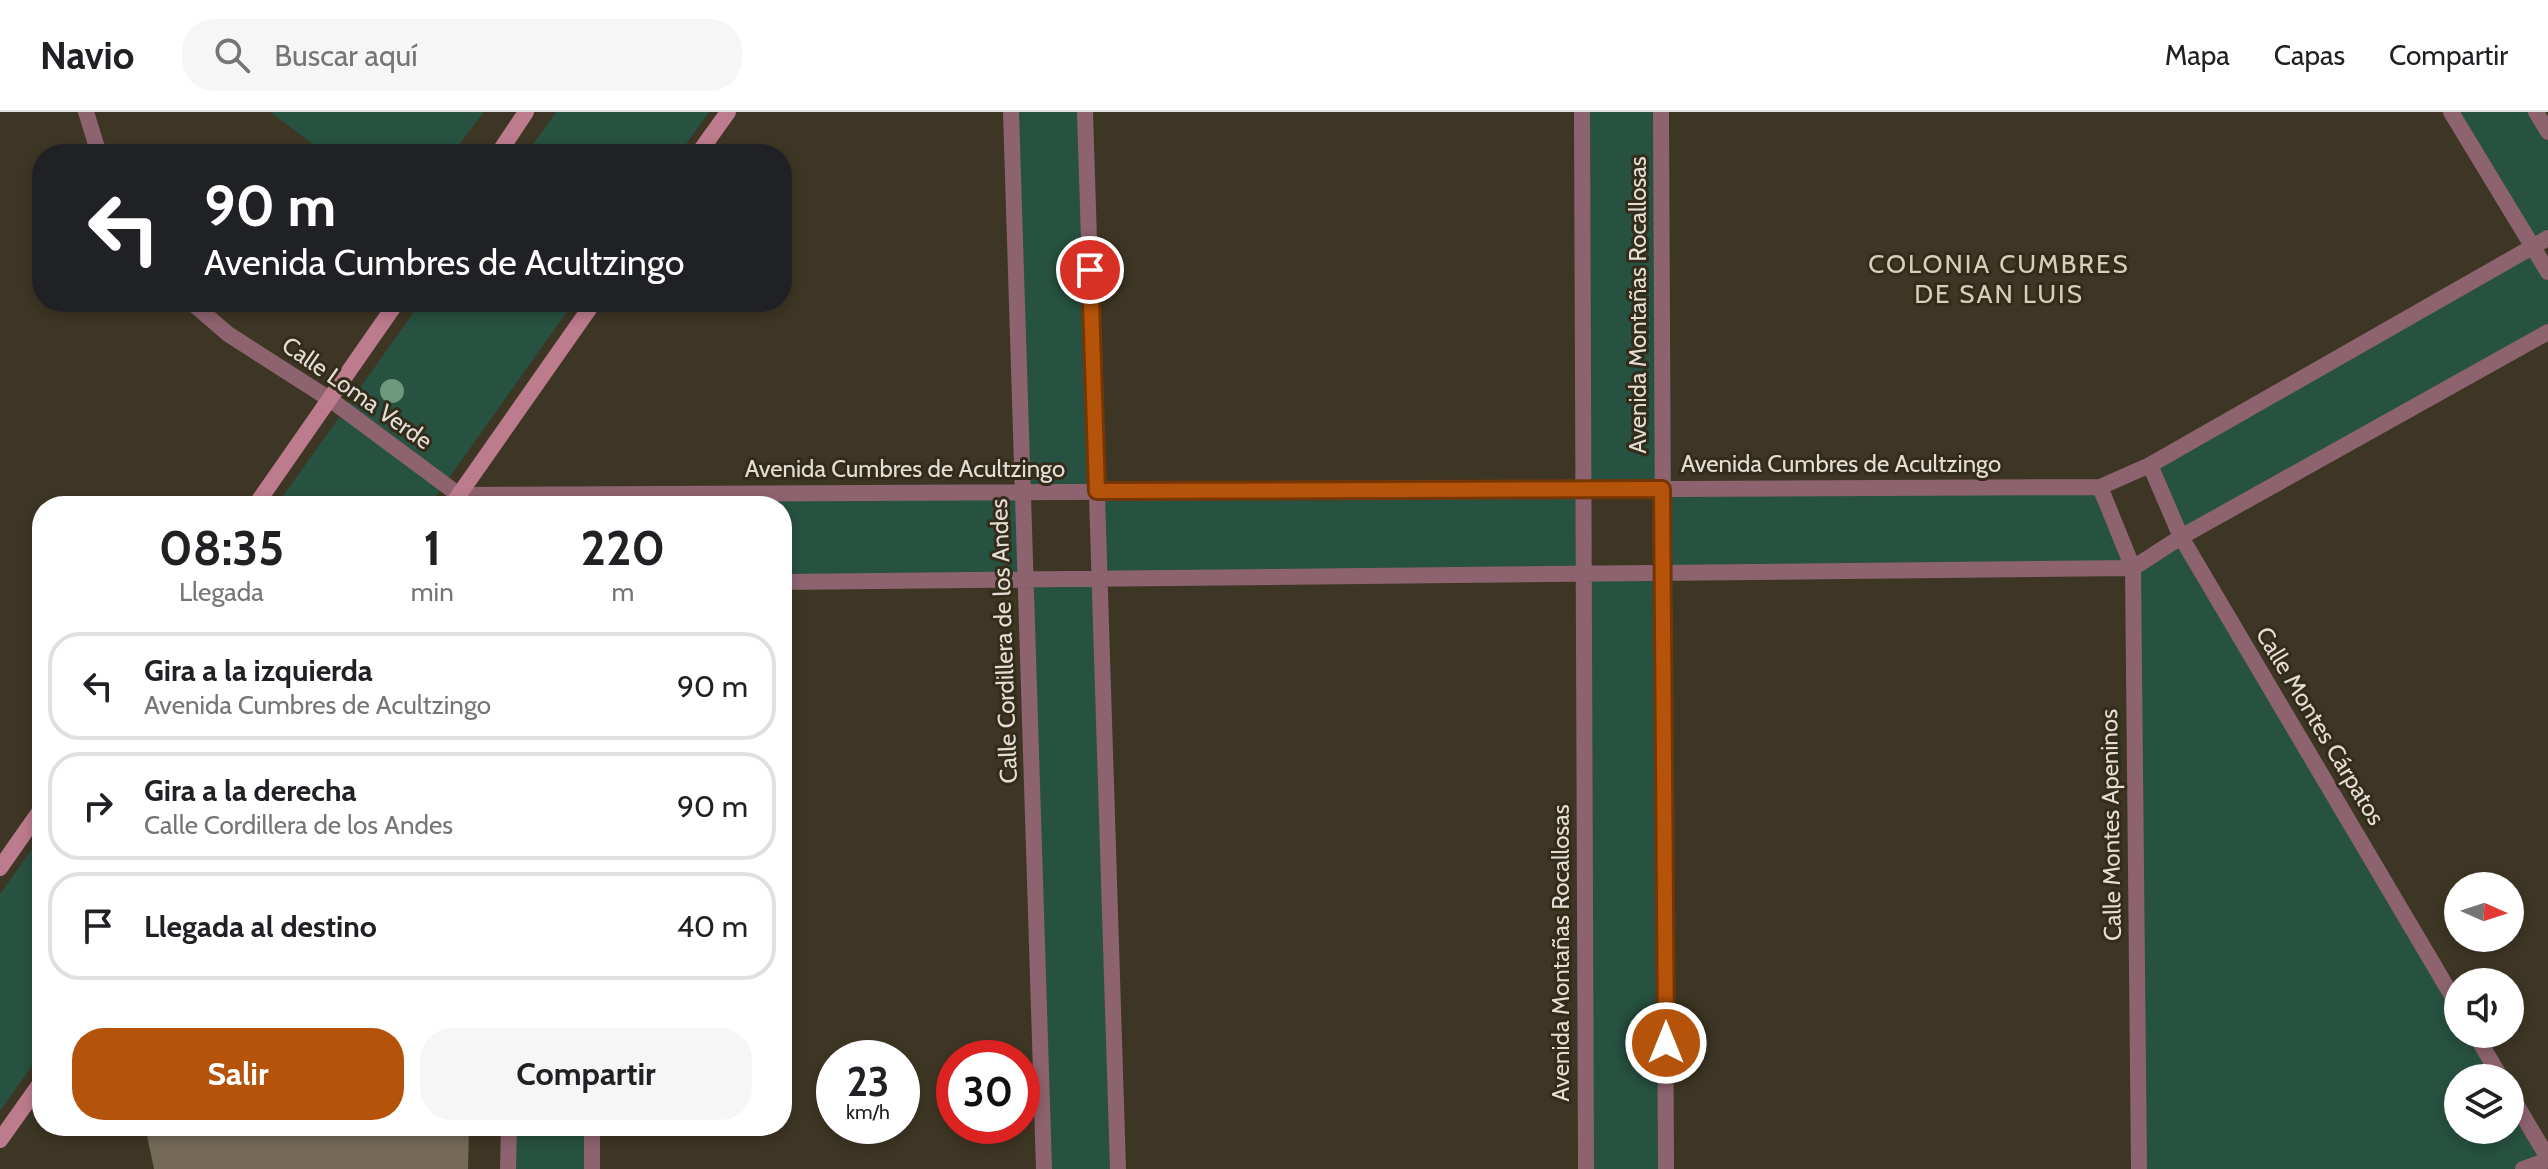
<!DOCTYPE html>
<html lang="es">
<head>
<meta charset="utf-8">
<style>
	body { margin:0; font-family:Cabin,sans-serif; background:#f6f6f6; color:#202124; height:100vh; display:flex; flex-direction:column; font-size:30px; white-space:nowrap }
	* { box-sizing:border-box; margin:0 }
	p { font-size:26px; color:#757577 }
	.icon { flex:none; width:44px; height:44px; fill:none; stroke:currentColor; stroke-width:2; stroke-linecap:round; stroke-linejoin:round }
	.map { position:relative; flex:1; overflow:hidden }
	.side { position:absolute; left:32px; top:384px; width:760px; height:640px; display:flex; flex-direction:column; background:#fff; border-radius:32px; box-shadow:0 4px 12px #0003 }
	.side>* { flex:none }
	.banner { position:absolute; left:32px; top:32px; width:760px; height:168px; border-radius:32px; box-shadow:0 4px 12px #0003; background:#202124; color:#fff; overflow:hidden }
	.needle { width:52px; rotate:93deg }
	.controls { position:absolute; left:2444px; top:760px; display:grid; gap:16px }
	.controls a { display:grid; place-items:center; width:80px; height:80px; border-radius:50%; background:#fff; box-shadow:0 4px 12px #0003; font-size:40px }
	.speed { position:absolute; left:816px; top:928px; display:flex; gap:16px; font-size:40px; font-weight:700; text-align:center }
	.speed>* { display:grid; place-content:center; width:104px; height:104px; border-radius:50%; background:#fff; box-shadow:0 4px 12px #0003; line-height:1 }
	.speed small { font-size:20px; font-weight:400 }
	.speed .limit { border:12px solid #d22; background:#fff; color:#111 }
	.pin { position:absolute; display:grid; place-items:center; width:68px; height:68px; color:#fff; margin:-34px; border:4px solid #fff; border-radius:50%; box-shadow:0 2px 8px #0007 }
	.me { position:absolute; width:88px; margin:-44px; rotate:0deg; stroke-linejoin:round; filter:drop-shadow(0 0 6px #0008) }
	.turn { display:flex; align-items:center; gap:28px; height:168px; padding:0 40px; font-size:36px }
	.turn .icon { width:104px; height:104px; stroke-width:2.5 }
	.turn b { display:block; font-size:56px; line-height:68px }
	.eta { display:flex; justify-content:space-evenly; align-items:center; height:136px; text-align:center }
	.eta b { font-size:48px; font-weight:800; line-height:56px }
	.primary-button { display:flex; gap:16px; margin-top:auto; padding:16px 40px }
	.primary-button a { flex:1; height:92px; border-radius:32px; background:#b45309; color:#fff; font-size:32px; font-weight:800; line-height:92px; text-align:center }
	.primary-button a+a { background:#f6f6f6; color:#202124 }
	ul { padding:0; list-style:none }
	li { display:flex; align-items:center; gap:24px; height:108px; margin:0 16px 12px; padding:0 24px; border:4px solid #e0e0e0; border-radius:32px }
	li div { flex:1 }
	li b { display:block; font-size:30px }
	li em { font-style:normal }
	header { display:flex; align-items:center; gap:48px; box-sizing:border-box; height:112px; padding:0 40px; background:#fff; border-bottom:2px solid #e0e0e0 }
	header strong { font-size:38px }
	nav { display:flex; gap:44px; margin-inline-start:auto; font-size:28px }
	.search { width:560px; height:72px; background:#f6f6f6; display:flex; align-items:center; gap:20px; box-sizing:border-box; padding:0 28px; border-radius:32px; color:#757577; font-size:30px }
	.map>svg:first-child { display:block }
	.green { fill:#275140; fill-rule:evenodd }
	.building { fill:#746a57 }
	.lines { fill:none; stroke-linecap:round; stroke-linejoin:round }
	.minor { stroke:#8d636f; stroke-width:16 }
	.secondary { stroke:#bd7b8e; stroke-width:16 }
	.tree { fill:#6e977b }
	.route-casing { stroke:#753606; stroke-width:20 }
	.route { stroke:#b45309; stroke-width:14 }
	.labels { text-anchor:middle; stroke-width:6; stroke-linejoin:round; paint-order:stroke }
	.street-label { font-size:24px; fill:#e3ddd3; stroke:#342c1a }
	.neighbourhood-label { font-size:26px; letter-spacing:2px; fill:#d8cdb8; stroke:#342c1a }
</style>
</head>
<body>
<header>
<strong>Navio</strong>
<div class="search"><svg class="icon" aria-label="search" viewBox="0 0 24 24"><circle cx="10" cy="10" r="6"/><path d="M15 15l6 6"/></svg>Buscar aquí</div>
<nav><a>Mapa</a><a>Capas</a><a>Compartir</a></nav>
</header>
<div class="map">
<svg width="2548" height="1057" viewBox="0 0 2548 1057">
	<rect width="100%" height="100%" fill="#3e3624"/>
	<path class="green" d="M270,0H484L452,42H326Z
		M556,0H709L679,42H526Z
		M1011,0H1085L1097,379L1582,378V0H1661L1662,377L2100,375L2133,455L2180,425L2150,353L2533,135L2451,0H2536L2548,20V126L2533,135L2548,160V220L2181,425L2458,894V922H2475L2501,966H2458V1018H2510V982L2548,1046L2523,1057H2139L2133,456L1664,461L1666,1057H1586L1583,462L1100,467L1118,1057H1044L1025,468L782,470V394H593V382L1023,380ZM1662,377L1663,461H1583V378ZM1023,380H1097L1099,467H1025Z
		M421,190H574L429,394H276Z
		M42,723V940L0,999V782Z
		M509,1014H592V1057H508Z"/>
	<path class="building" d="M145,1014H469L468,1057H154Z"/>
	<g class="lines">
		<path class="minor" d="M86,0L99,42
			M1011,0L1044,1057
			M1085,0L1118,1057
			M1582,0L1586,1057
			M1661,0L1666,1057
			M2451,0L2548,160
			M2536,0L2548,20
			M191,190L228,222L331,288L459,383L463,390
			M2150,353L2181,425L2458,894
			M2100,375L2133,456L2139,1057
			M459,383L2100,375L2150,353L2548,126
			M782,470L2133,456L2181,425L2548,220
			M2475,922L2501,966
			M2510,982L2548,1046
			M508,1057L509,1014
			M592,1057V1014
			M2523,1057L2548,1048"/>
		<path class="secondary" d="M498,42L526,0
			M698,42L728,0
			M255,394L397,190
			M451,394L594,190
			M0,756L42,696
			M0,1028L42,969"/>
	</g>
	<circle class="tree" cx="392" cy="279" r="12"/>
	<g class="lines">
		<defs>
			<path id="route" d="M1090,158L1097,379L1662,377L1666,931"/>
		</defs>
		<use href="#route" class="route-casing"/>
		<use href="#route" class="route"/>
	</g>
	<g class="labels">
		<g class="street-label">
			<text transform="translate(1638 193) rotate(-90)" y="8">Avenida Montañas Rocallosas</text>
			<text transform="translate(357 281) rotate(35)" y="8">Calle Loma Verde</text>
			<text x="1841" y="360">Avenida Cumbres de Acultzingo</text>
			<text x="905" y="365">Avenida Cumbres de Acultzingo</text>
			<text transform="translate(1004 529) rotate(-92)" y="8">Calle Cordillera de los Andes</text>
			<text transform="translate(2320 614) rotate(59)" y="8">Calle Montes Cárpatos</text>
			<text transform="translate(2111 713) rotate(-91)" y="8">Calle Montes Apeninos</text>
			<text transform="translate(1561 841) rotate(-90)" y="8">Avenida Montañas Rocallosas</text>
		</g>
		<g class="neighbourhood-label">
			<text x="1999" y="161">COLONIA CUMBRES<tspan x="1999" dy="30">DE SAN LUIS</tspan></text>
		</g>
	</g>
</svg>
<div class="controls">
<a><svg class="needle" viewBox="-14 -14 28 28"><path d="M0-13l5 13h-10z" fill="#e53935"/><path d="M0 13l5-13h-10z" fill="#757577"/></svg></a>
<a><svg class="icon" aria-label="sound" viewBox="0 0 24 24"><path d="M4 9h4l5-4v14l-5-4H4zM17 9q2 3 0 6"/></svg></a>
<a><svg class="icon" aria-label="layers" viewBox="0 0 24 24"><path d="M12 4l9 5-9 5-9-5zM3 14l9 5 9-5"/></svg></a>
</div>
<div class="speed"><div>23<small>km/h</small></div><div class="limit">30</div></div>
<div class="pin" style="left:1090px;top:158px;background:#d93025"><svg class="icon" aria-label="arrive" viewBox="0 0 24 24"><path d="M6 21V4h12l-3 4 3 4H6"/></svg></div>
<svg class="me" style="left:1666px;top:931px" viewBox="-20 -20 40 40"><circle r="17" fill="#b45309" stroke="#fff" stroke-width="3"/><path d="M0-11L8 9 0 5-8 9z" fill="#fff"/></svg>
<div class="banner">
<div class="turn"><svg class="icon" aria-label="left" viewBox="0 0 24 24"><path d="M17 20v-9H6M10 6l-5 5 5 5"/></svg><div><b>90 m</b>Avenida Cumbres de Acultzingo</div></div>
</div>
<section class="side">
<div class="eta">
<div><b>08:35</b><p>Llegada</p></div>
<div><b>1</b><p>min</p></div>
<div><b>220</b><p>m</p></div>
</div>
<ul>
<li><svg class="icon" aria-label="left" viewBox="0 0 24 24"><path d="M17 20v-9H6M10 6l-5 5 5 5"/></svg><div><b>Gira a la izquierda</b><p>Avenida Cumbres de Acultzingo</p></div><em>90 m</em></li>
<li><svg class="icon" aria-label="right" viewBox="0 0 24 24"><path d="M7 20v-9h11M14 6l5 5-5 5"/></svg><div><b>Gira a la derecha</b><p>Calle Cordillera de los Andes</p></div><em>90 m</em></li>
<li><svg class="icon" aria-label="arrive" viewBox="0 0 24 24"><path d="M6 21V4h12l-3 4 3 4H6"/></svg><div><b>Llegada al destino</b></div><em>40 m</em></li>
</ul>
<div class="primary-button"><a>Salir</a><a>Compartir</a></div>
</section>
</div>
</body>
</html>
